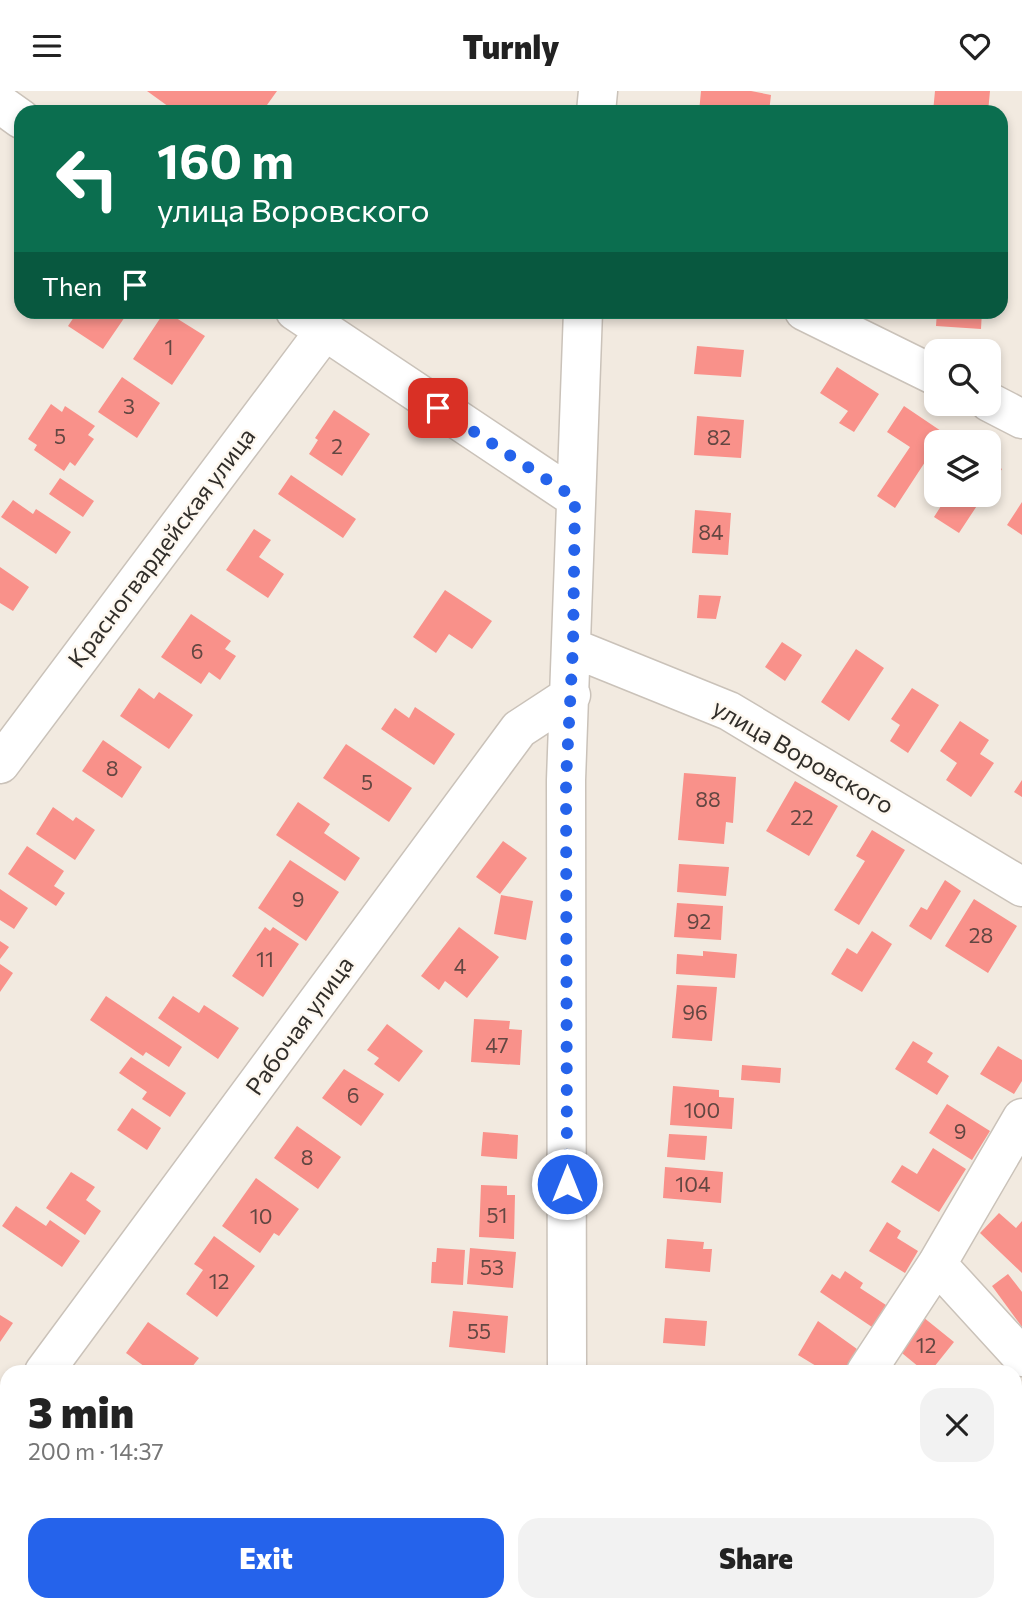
<!DOCTYPE html>
<html lang="en">
<head>
<meta charset="utf-8">
<style>
	body { margin:0; font-family:Commissioner,sans-serif; background:#f2f2f2; color:#222; height:100vh; display:flex; flex-direction:column; font-size:26px; white-space:nowrap }
	* { box-sizing:border-box; margin:0 }
	p { font-size:23px; color:#767676 }
	.icon { flex:none; width:38px; height:38px; fill:none; stroke:currentColor; stroke-width:2; stroke-linecap:round; stroke-linejoin:round }
	.map { position:relative; flex:1; overflow:hidden }
	.panel { position:absolute; left:0px; top:1274px; width:1022px; height:247px; display:flex; flex-direction:column; background:#fff; border-radius:21px 21px 0 0; box-shadow:0 4px 10px #0003 }
	.panel>* { flex:none }
	.guide { position:absolute; left:14px; top:14px; width:994px; height:214px; border-radius:21px; box-shadow:0 4px 10px #0003; background:#0b6e4f; color:#fff; overflow:hidden }
	.fabs { position:absolute; left:924px; top:248px; display:grid; gap:14px }
	.fabs a { display:grid; place-items:center; width:77px; height:77px; border-radius:14px; background:#fff; box-shadow:0 4px 10px #0003; font-size:35px }
	.pin { position:absolute; display:grid; place-items:center; width:60px; height:60px; color:#fff; margin:-30px; border-radius:14px; box-shadow:0 4px 10px #0006 }
	.me { position:absolute; width:77px; margin:-38px; rotate:0deg; stroke-linejoin:round; filter:drop-shadow(0 0 5px #0008) }
	.turn { display:flex; align-items:center; gap:24px; height:147px; padding:0 28px; font-size:32px }
	.turn .icon { width:91px; height:91px; stroke-width:2.5 }
	.turn b { display:block; font-size:49px; line-height:60px }
	.then { display:flex; align-items:center; height:66px; padding:0 28px; background:#0003; gap:14px; font-size:26px }
	.round { display:grid; place-items:center; flex:none; width:74px; height:74px; border-radius:21px; background:#f2f2f2 }
	.headline { display:flex; align-items:center; justify-content:space-between; height:119px; padding:0 28px }
	h1 { font-size:42px; font-weight:800; line-height:52px }
	.cta { display:flex; gap:14px; margin-top:auto; padding:14px 28px }
	.cta a { flex:1; height:80px; border-radius:21px; background:#2563eb; color:#fff; font-size:28px; font-weight:800; line-height:80px; text-align:center }
	.cta a+a { background:#f2f2f2; color:#222 }
	header { display:flex; justify-content:space-between; align-items:center; height:91px; padding:0 28px; background:#fff; font-size:32px; font-weight:800 }
	.map>svg:first-child { display:block }
	.building { fill:#f9918a }
	.lines { fill:none; stroke-linecap:round; stroke-linejoin:round }
	.minor-casing { stroke:#cac2b9; stroke-width:41 }
	.minor { stroke:#fff; stroke-width:38 }
	.route { stroke:#2563eb; stroke-width:12; stroke-dasharray:0 21.6 }
	.labels { text-anchor:middle; stroke-width:5; stroke-linejoin:round; paint-order:stroke }
	.number-label { font-size:21px; fill:#634742 }
	.street-label { font-size:24px; fill:#312e2a; stroke:#fef8f0 }
</style>
</head>
<body>
<header><svg class="icon" aria-label="menu" viewBox="0 0 24 24"><path d="M4 6h16M4 12h16M4 18h16"/></svg>Turnly<svg class="icon" aria-label="heart" viewBox="0 0 24 24"><path d="M12 20l-8-8c-3-5 5-10 8-4 3-6 11-1 8 4z"/></svg></header>
<div class="map">
<svg width="1022" height="1520" viewBox="0 0 1022 1520">
	<rect width="100%" height="100%" fill="#f2eae0"/>
	<path class="building" d="M147,0H277L262,21H176Z
		M701,0H751L771,4L769,21H699Z
		M935,0H990L988,21H933Z
		M78,220H129L103,258L68,235Z
		M165,220L205,245L172,294L133,268Z
		M937,220H982L981,238L936,235Z
		M697,255L744,259L741,286L694,283Z
		M837,276L879,303L854,341L839,332L848,320L820,302Z
		M122,286L160,312L137,347L98,321Z
		M51,313L62,321L65,315L95,335L88,344L94,348L75,375L70,371L64,380L34,359L37,354L28,348Z
		M904,315L944,342L895,417L877,405L910,356L887,341Z
		M334,319L370,343L342,385L309,363L318,349L315,347Z
		M697,325L744,329L741,367L694,364Z
		M989,369L1002,378L989,398Z
		M291,384L356,428L343,447L278,403Z
		M60,387L94,410L83,426L49,403Z
		M948,404H984L959,442L934,426Z
		M13,409L33,423L36,418L71,441L56,463L1,426Z
		M1022,411V444L1007,434Z
		M695,419L731,422L728,464L692,462Z
		M254,438L271,449L259,466L284,483L268,507L226,479Z
		M0,476L29,496L13,520L0,512Z
		M445,499L492,530L472,558L449,543L436,562L413,546Z
		M699,504L721,505L716,528L697,527Z
		M191,523L231,550L225,558L236,565L220,589L209,581L201,593L161,566Z
		M782,551L802,564L785,590L765,576Z
		M856,558L884,577L849,630L821,611Z
		M139,597L154,608L159,601L193,624L169,658L120,625Z
		M912,597L939,614L908,662L890,650L900,634L891,628Z
		M415,616L455,643L434,674L381,638L395,617L409,627Z
		M960,630L989,649L980,663L994,672L971,706L946,689L957,672L940,660Z
		M103,649L142,676L122,707L82,680Z
		M346,653L412,697L389,731L323,687Z
		M684,682L736,686L733,732L726,731L724,753L678,749Z
		M1022,689V706L1014,701Z
		M795,690L838,715L809,765L766,740Z
		M298,711L330,733L324,742L360,767L345,790L276,744Z
		M53,716L73,730L76,726L95,739L75,769L36,743Z
		M872,739L905,759L859,834L834,819L865,770L856,765Z
		M503,750L527,767L500,803L476,786Z
		M27,755L64,780L54,795L65,802L56,815L8,783Z
		M290,769L339,801L306,850L258,817Z
		M679,773L729,776L726,805L677,801Z
		M945,789L961,800L931,849L909,835L921,816L927,819Z
		M0,798L28,817L14,838L0,829Z
		M501,804L533,810L526,849L494,843Z
		M974,808L1017,835L988,882L945,855Z
		M677,812L723,815L721,849L674,846Z
		M265,836L270,840L273,836L299,853L263,906L232,885Z
		M459,836L499,866L467,907L445,890L439,899L421,885Z
		M872,840L892,853L862,901L831,883L847,857L857,863Z
		M0,850L9,856L0,868Z
		M703,860L737,863L735,887L676,883L677,863L703,865Z
		M0,873L13,882L0,901Z
		M677,894L717,896L712,950L672,947Z
		M106,905L182,956L169,976L146,961L143,965L90,929Z
		M173,905L199,922L204,914L239,937L218,968L158,927Z
		M474,928L510,930L509,938L522,939L520,974L471,971Z
		M387,933L423,960L399,991L374,973L379,967L367,959Z
		M913,950L933,962L927,971L949,985L937,1004L895,978Z
		M998,955L1022,969V990L1014,1003L980,983Z
		M131,966L186,1002L170,1026L142,1008L147,1001L119,982Z
		M742,974L781,977L780,992L741,989Z
		M344,978L384,1003L361,1035L322,1007Z
		M673,995L719,999V1006L734,1007L732,1038L670,1034Z
		M947,1013L990,1040L972,1069L929,1042Z
		M132,1017L161,1037L147,1059L117,1039Z
		M297,1035L341,1066L318,1098L274,1067Z
		M483,1041L518,1044L517,1068L481,1065Z
		M669,1043L707,1045L705,1069L667,1066Z
		M933,1057L966,1078L939,1121L891,1091L902,1074L917,1083Z
		M665,1076L723,1081L721,1112L663,1107Z
		M71,1081L95,1096L86,1109L101,1120L85,1144L46,1117Z
		M256,1087L299,1118L279,1145L274,1142L260,1162L222,1135Z
		M481,1094L507,1095V1104H515L514,1148L479,1146Z
		M16,1115L46,1135L50,1129L80,1150L62,1176L2,1135Z
		M999,1122L1016,1137L1022,1130V1182L980,1142Z
		M887,1131L901,1140L897,1147L918,1160L905,1182L869,1160Z
		M214,1145L255,1175L217,1226L186,1203L203,1179L194,1173Z
		M667,1148L704,1151L703,1158H712L710,1181L665,1177Z
		M437,1157L465,1159L463,1194L431,1192L432,1171H436Z
		M470,1157L516,1161L513,1197L467,1193Z
		M845,1180L863,1192L860,1197L886,1214L872,1236L820,1201L832,1183L840,1188Z
		M1008,1183L1022,1201V1236L992,1195Z
		M453,1220L508,1225L505,1262L449,1256Z
		M0,1224L13,1232L0,1251Z
		M923,1226L954,1251L930,1281H925L897,1258Z
		M665,1227L707,1230L705,1255L663,1252Z
		M818,1230L857,1258L844,1281H826L798,1264Z
		M148,1231L199,1267L188,1281H152L126,1262Z
		M0,1497L7,1502V1513L2,1520Z
		M172,1514H203L198,1520H181Z
		M221,1514H252L248,1520H216Z
		M326,1514H491V1520H334Z
		M652,1514H680L679,1520H651Z
		M825,1514H860L865,1520H831Z"/>
	<g class="lines">
		<defs>
			<path id="minor" d="M0,13L21,28
				M596,21L598,0
				M295,220L575,407
				M804,220L936,285
				M989,311L1022,328
				M573,557L729,620L1022,796
				M0,673L324,241
				M937,1173L1022,1266
				M44,1281L519,638L571,604
				M567,1281L566,689L583,220
				M866,1281L937,1173L1022,1027
				M0,1340L7,1331
				M0,1436L7,1441
				M100,1514L109,1520
				M553,1520V1514"/>
		</defs>
		<use href="#minor" class="minor-casing"/>
		<use href="#minor" class="minor"/>
	</g>
	<g class="lines">
		<path class="route" d="M438,317L575,407L573,556L566,689L567,1093"/>
	</g>
	<g class="labels">
		<g class="number-label">
			<text x="169" y="264">1</text>
			<text x="129" y="323">3</text>
			<text x="60" y="353">5</text>
			<text x="719" y="354">82</text>
			<text x="337" y="363">2</text>
			<text x="711" y="449">84</text>
			<text x="197" y="568">6</text>
			<text x="112" y="685">8</text>
			<text x="367" y="699">5</text>
			<text x="708" y="716">88</text>
			<text x="802" y="734">22</text>
			<text x="298" y="816">9</text>
			<text x="699" y="838">92</text>
			<text x="981" y="852">28</text>
			<text x="265" y="876">11</text>
			<text x="460" y="883">4</text>
			<text x="695" y="929">96</text>
			<text x="497" y="962">47</text>
			<text x="353" y="1012">6</text>
			<text x="702" y="1027">100</text>
			<text x="960" y="1048">9</text>
			<text x="307" y="1074">8</text>
			<text x="693" y="1101">104</text>
			<text x="497" y="1132">51</text>
			<text x="261" y="1133">10</text>
			<text x="492" y="1184">53</text>
			<text x="219" y="1198">12</text>
			<text x="479" y="1248">55</text>
			<text x="926" y="1262">12</text>
		</g>
		<g class="street-label">
			<text transform="translate(162 457) rotate(-53)" y="8">Красногвардейская улица</text>
			<text transform="translate(803 666) rotate(30)" y="8">улица Воровского</text>
			<text transform="translate(300 935) rotate(-54)" y="8">Рабочая улица</text>
		</g>
	</g>
</svg>
<div class="fabs">
<a><svg class="icon" aria-label="search" viewBox="0 0 24 24"><circle cx="10" cy="10" r="6"/><path d="M15 15l6 6"/></svg></a>
<a><svg class="icon" aria-label="layers" viewBox="0 0 24 24"><path d="M12 4l9 5-9 5-9-5zM3 14l9 5 9-5"/></svg></a>
</div>
<div class="pin" style="left:438px;top:317px;background:#d93025"><svg class="icon" aria-label="arrive" viewBox="0 0 24 24"><path d="M6 21V4h12l-3 4 3 4H6"/></svg></div>
<svg class="me" style="left:567px;top:1093px" viewBox="-20 -20 40 40"><circle r="17" fill="#2563eb" stroke="#fff" stroke-width="3"/><path d="M0-11L8 9 0 5-8 9z" fill="#fff"/></svg>
<div class="guide">
<div class="turn"><svg class="icon" aria-label="left" viewBox="0 0 24 24"><path d="M17 20v-9H6M10 6l-5 5 5 5"/></svg><div><b>160 m</b>улица Воровского</div></div>
<div class="then">Then<svg class="icon" aria-label="arrive" viewBox="0 0 24 24"><path d="M6 21V4h12l-3 4 3 4H6"/></svg></div>
</div>
<section class="panel">
<div class="headline"><div><h1>3 min</h1><p>200 m · 14:37</p></div><a class="round"><svg class="icon" aria-label="close" viewBox="0 0 24 24"><path d="M6 6l12 12M18 6L6 18"/></svg></a></div>
<div class="cta"><a>Exit</a><a>Share</a></div>
</section>
</div>
</body>
</html>
